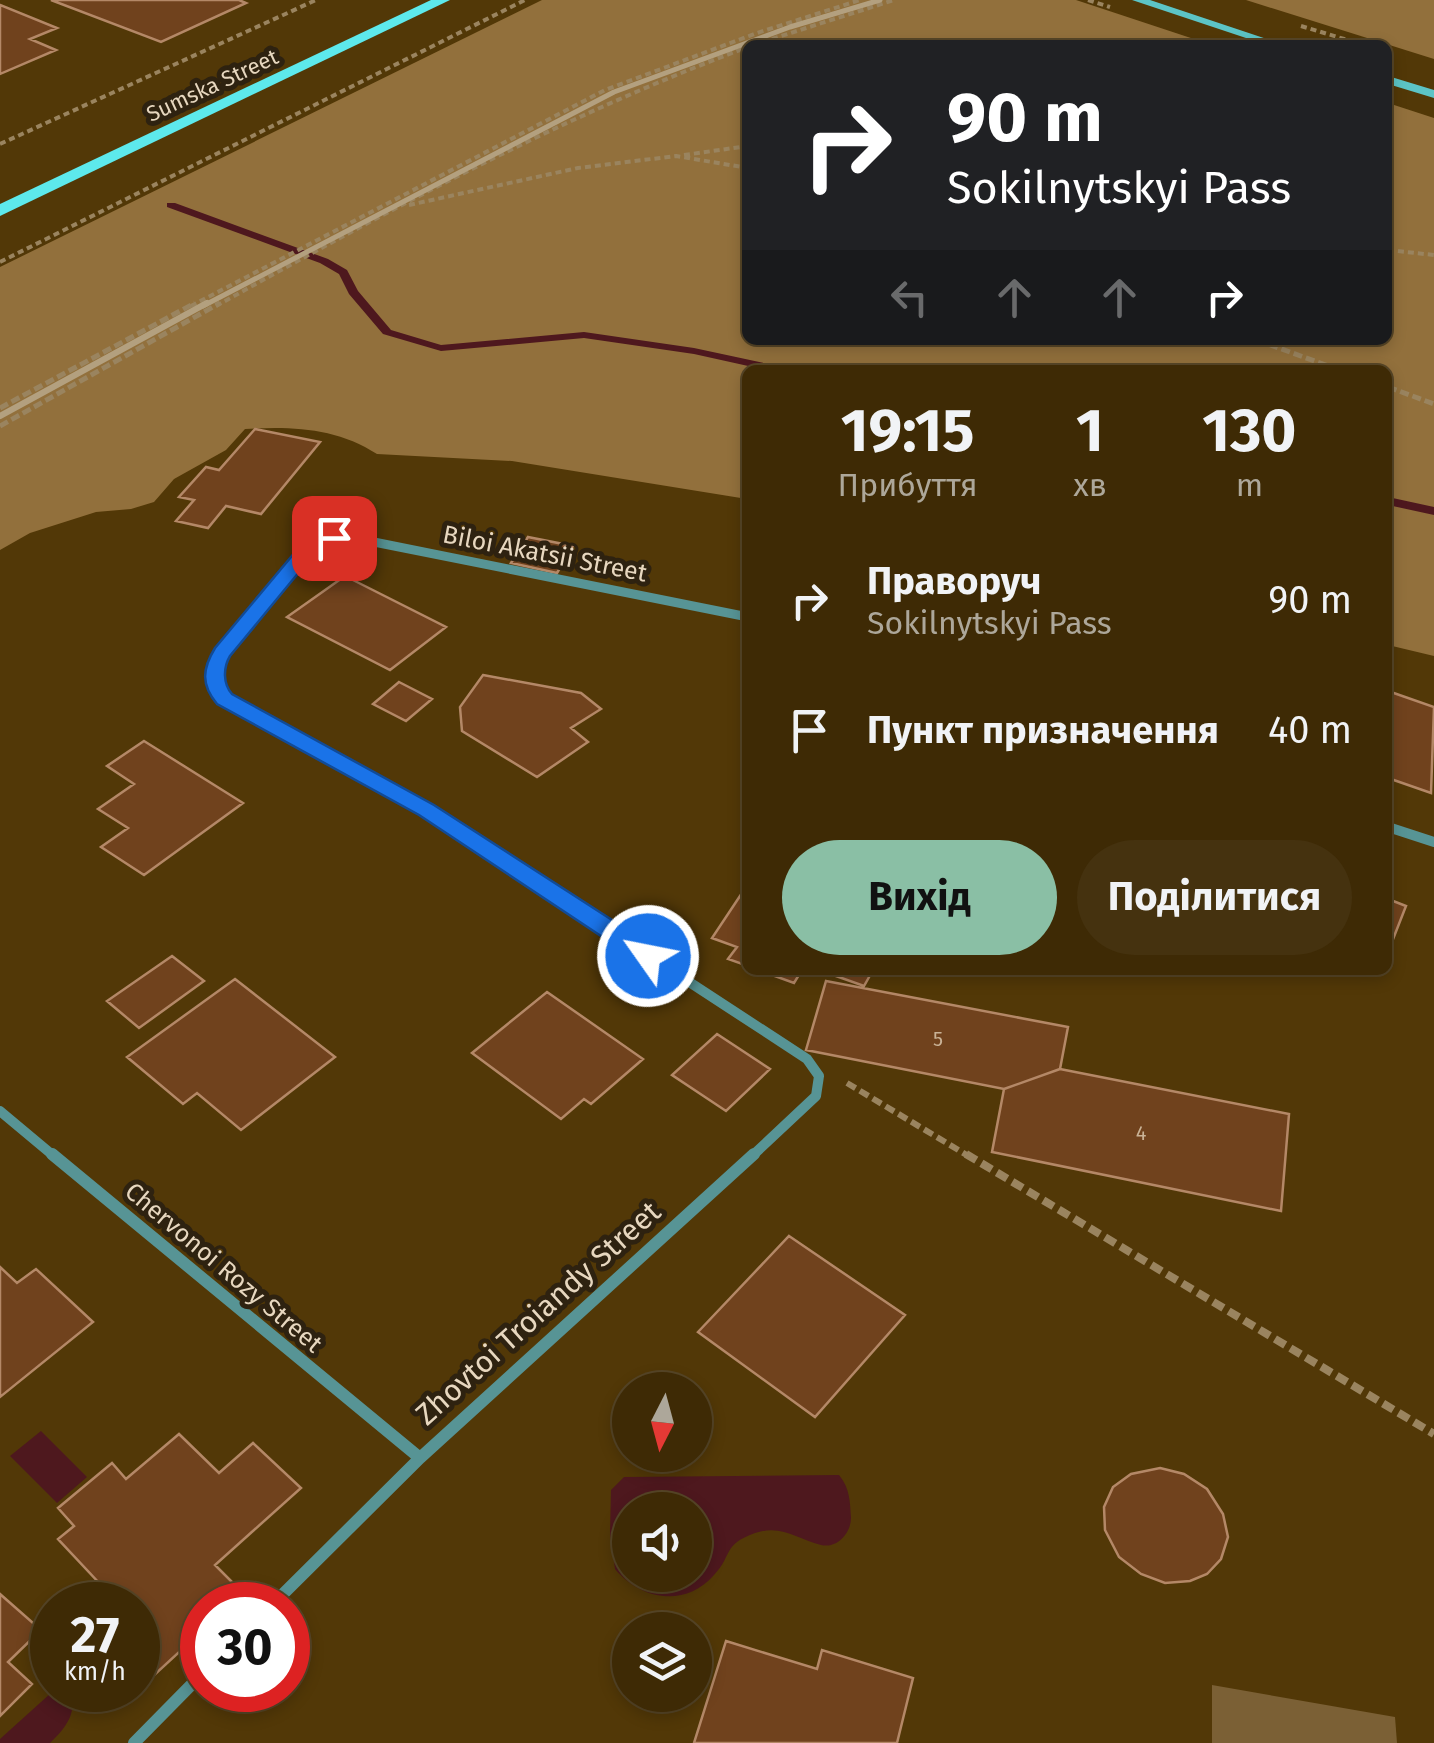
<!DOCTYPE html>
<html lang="uk">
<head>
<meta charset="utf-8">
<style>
	body { margin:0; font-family:"Fira Sans",sans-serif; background:#45320f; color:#f1f3f6; height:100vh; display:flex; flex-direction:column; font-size:38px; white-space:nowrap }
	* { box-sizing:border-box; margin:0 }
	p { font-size:32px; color:#ada79a }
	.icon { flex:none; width:55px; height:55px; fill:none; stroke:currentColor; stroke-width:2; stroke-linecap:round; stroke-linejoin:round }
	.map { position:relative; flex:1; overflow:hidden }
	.details { position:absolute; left:742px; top:365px; width:650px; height:610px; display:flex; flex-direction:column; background:#3e2a05; border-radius:15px; box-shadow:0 5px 15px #0003,0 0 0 2px #574627 }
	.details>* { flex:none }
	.top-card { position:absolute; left:742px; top:40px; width:650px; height:305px; border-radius:15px; box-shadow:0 5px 15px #0003,0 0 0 2px #574627; background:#202124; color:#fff; overflow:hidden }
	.needle { width:65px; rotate:186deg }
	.buttons { position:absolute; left:612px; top:1372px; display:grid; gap:20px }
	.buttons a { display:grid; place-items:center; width:100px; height:100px; border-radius:50%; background:#3e2a05; box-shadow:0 5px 15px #0003,0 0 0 2px #574627; font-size:50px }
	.speed { position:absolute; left:30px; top:1582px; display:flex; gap:20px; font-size:50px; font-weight:700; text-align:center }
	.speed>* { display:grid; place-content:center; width:130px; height:130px; border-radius:50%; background:#3e2a05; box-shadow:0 5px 15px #0003,0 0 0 2px #574627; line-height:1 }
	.speed small { font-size:25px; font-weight:400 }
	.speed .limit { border:15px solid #d22; background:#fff; color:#111 }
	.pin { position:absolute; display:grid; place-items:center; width:85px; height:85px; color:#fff; margin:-42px; border-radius:20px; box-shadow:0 5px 15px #0006 }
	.me { position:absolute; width:110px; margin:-55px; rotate:303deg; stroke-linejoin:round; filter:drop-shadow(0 0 8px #0008) }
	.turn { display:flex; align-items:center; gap:35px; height:210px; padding:0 40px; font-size:45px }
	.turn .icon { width:130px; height:130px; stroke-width:2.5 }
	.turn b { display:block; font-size:70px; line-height:85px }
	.lanes { display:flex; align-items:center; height:95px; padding:0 40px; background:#0003; justify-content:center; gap:50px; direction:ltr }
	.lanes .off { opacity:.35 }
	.eta { display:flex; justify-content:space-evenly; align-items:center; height:170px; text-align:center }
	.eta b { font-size:60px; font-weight:700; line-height:70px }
	.cta { display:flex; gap:20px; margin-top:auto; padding:20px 40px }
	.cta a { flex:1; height:115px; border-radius:60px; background:#8abfa5; color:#111; font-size:40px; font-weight:700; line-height:115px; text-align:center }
	.cta a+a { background:#45320f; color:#f1f3f6 }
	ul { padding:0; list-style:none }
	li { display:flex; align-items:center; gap:30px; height:130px; padding:0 40px }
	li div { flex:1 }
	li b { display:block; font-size:38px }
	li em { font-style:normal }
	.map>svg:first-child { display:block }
	.green { fill:#7b6035 }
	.forest { fill:#92703c }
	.water { fill:#4e181e; fill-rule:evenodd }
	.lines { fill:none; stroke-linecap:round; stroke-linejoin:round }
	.stream { fill:#4e181e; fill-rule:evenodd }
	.building { fill:#70421d; stroke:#b48867; stroke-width:2.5 }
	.path-far3 { stroke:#9a845f; stroke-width:4; stroke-dasharray:6 4; stroke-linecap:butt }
	.path-far2 { stroke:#9a845f; stroke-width:5; stroke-dasharray:9 4; stroke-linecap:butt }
	.path-far1 { stroke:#9a845f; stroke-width:6; stroke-dasharray:10 5; stroke-linecap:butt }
	.path { stroke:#9a845f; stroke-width:8; stroke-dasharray:12 6; stroke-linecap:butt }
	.minor-far2 { stroke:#579495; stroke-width:9 }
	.minor-far1 { stroke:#579495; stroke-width:10 }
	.minor { stroke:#579495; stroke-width:12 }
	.secondary { fill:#5cc4c6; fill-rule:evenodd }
	.primary { fill:#5de9ec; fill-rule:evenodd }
	.rail-far1 { stroke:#b3a07f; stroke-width:5 }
	.rail { stroke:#b3a07f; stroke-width:6 }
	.route { fill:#1a73e8; stroke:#114b97; stroke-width:2.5 }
	.labels { text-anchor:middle; stroke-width:10; stroke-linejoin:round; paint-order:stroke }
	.number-label { font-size:20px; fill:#c9b296 }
	.far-street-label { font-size:22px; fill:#e7d7bf; stroke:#2e2210 }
	.street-label { font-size:25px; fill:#e7d7bf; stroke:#2e2210 }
	.near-street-label { font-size:30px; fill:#e7d7bf; stroke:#2e2210 }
</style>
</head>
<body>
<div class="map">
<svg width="1434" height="1743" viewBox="0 0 1434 1743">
	<rect width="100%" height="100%" fill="#523807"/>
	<path class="green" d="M1212,1685L1395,1717L1397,1743H1212Z"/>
	<path class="forest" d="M542,0H1076L1212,45H748V340H1388V103L1434,118V656L1388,645V370H748L747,499L512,461L377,454C337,428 292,426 245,429L226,450L174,479L154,502L131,509L96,512L30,533L0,550V267Z
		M1246,0H1434V59Z"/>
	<path class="water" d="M41,1431L87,1477L57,1503L10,1456Z
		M839,1475C850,1488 850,1502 851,1518C851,1533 837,1549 821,1545C797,1539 782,1524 755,1533C722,1545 733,1555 714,1575C685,1608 641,1600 615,1569L610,1534L611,1490L624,1477ZM630,1510H695V1575H630Z
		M51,1693C89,1697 67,1728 50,1743H0V1739Z"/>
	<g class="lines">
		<path class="stream" d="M167,203H175L328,259L347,270L358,291L391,330L441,345L584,332L694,348L782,367L788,370H766L694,354L584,338L441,351L383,334L349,294L339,274L320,263L167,207Z
			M1388,497L1434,507V515L1388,505Z"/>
	</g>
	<path class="building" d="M51,0H239L246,3L161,42Z
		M0,5L57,28L30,39L56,50L0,74Z
		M255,429L320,442L261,514L226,506L208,528L176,521L194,500L179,497L206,467L219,470Z
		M528,537L573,546L557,573L511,563Z
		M345,576L446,627L390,670L287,617Z
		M483,675L581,693L601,709L571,728L588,742L537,777L462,731L460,707Z
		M399,682L432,699L406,721L373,704Z
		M1388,691L1434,707L1431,793L1388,778Z
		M144,741L243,803L144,875L101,847L128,828L98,809L134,784L107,766Z
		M748,884V966L728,959L737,947L712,938Z
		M1388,899L1406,906L1388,952Z
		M172,956L204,981L139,1028L107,1001Z
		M758,970H802L794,983Z
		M819,970H873L864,986Z
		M235,979L335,1057L241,1130L197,1093L183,1104L127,1057Z
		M826,981L1068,1027L1060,1069L1004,1089L806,1050Z
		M547,992L643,1059L591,1104L584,1099L561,1119L472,1053Z
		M717,1034L770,1069L726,1111L672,1075Z
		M1060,1069L1289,1114L1281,1211L992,1152L1004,1089Z
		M789,1236L905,1315L815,1417L698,1332Z
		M0,1267L17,1283L36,1269L93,1322L0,1397Z
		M179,1434L219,1473L253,1443L301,1488L215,1565L243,1593L231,1605H202V1631L138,1690V1605H111L116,1601L58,1539L74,1526L58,1508L112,1463L126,1479Z
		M1160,1468L1184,1474L1207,1489L1223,1514L1228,1537L1221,1559L1207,1574L1190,1581L1165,1583L1141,1574L1119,1557L1105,1530L1104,1507L1113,1487L1131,1474Z
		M0,1594L41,1630L8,1662L32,1684L0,1716Z
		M726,1641L817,1669L822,1650L913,1678L897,1743H694Z
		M102,1690H137L118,1707Z"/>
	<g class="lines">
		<path class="path-far3" d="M1088,0L1110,7
			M1301,26L1364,45
			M753,45L894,0
			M0,144L316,0
			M684,155L748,146
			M409,205L578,168L676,156L748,168
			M1388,250L1434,255
			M0,262L525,0
			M191,306L605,90L757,33L860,0
			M216,306C389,210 562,116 748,47"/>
		<path class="path-far2" d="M1257,340L1339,370
			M1388,387L1434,404
			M0,408L195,303
			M0,426L220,303"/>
		<path class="path-far1" d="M847,1083L970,1157"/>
		<path class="path" d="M966,1154L1434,1434"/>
		<path class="minor-far2" d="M216,685L215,664L307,550L334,538L349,537L748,617"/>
		<path class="minor-far1" d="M216,682V689L225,699L426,810L807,1059L819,1076L816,1096L751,1157
			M1388,827L1434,842
			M0,1111L55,1157"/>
		<path class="minor" d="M52,1154L420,1458
			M272,1605L420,1458L754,1154
			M134,1743L202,1674"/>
		<path class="secondary" d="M1132,0H1150L1285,45H1267Z
			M1388,76L1434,90V98L1388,84Z"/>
		<path class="primary" d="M431,0H450L0,216V204Z"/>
		<path class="rail-far1" d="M203,306L614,92L790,27L880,0"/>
		<path class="rail" d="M0,416L207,303"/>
	</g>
	<path class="route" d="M334,532L343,538L314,554L230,656C223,668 223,684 232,694L434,805L657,949L660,956L657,962H640L419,815L217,704C201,685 202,669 215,648L301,545Z"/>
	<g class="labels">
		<g class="number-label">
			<text x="938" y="1046">5</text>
			<text x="1141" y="1140">4</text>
		</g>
		<g class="far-street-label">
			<text transform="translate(212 85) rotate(-25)" y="8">Sumska Street</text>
		</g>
		<g class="street-label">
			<text transform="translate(545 553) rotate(11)" y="9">Biloi Akatsii Street</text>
			<text transform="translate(224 1267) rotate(40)" y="9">Chervonoi Rozy Street</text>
		</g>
		<g class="near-street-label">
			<text transform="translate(538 1313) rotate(-42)" y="10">Zhovtoi Troiandy Street</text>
		</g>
	</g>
</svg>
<div class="buttons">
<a><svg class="needle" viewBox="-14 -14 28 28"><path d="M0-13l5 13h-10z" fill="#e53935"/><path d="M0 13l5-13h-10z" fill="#ada79a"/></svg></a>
<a><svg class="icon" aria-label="sound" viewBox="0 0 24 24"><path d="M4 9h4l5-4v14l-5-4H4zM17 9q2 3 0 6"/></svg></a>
<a><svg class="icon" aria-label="layers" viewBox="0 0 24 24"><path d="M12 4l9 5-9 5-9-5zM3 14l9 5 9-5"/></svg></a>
</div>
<div class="speed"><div>27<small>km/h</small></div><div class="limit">30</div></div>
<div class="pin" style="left:334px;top:538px;background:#d93025"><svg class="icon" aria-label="arrive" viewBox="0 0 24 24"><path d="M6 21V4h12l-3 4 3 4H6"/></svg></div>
<svg class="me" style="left:648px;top:956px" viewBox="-20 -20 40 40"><circle r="17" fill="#1a73e8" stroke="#fff" stroke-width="3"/><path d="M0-11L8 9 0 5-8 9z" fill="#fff"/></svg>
<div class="top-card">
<div class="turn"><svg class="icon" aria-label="right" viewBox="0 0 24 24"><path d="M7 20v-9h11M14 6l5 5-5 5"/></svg><div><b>90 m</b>Sokilnytskyi Pass</div></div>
<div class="lanes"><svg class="icon off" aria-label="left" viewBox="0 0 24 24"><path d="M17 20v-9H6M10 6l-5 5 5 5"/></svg><svg class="icon off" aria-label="ahead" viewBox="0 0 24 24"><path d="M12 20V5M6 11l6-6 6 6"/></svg><svg class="icon off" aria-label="ahead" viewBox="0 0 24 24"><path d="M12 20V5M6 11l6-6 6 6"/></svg><svg class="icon" aria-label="right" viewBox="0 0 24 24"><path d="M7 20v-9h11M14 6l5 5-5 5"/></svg></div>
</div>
<section class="details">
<div class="eta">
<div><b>19:15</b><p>Прибуття</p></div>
<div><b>1</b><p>хв</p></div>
<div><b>130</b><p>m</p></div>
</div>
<ul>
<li><svg class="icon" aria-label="right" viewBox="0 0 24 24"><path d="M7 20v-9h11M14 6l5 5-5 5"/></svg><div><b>Праворуч</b><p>Sokilnytskyi Pass</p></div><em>90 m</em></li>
<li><svg class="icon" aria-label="arrive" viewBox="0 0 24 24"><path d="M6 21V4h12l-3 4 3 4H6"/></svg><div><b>Пункт призначення</b></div><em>40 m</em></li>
</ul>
<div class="cta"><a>Вихід</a><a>Поділитися</a></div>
</section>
</div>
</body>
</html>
